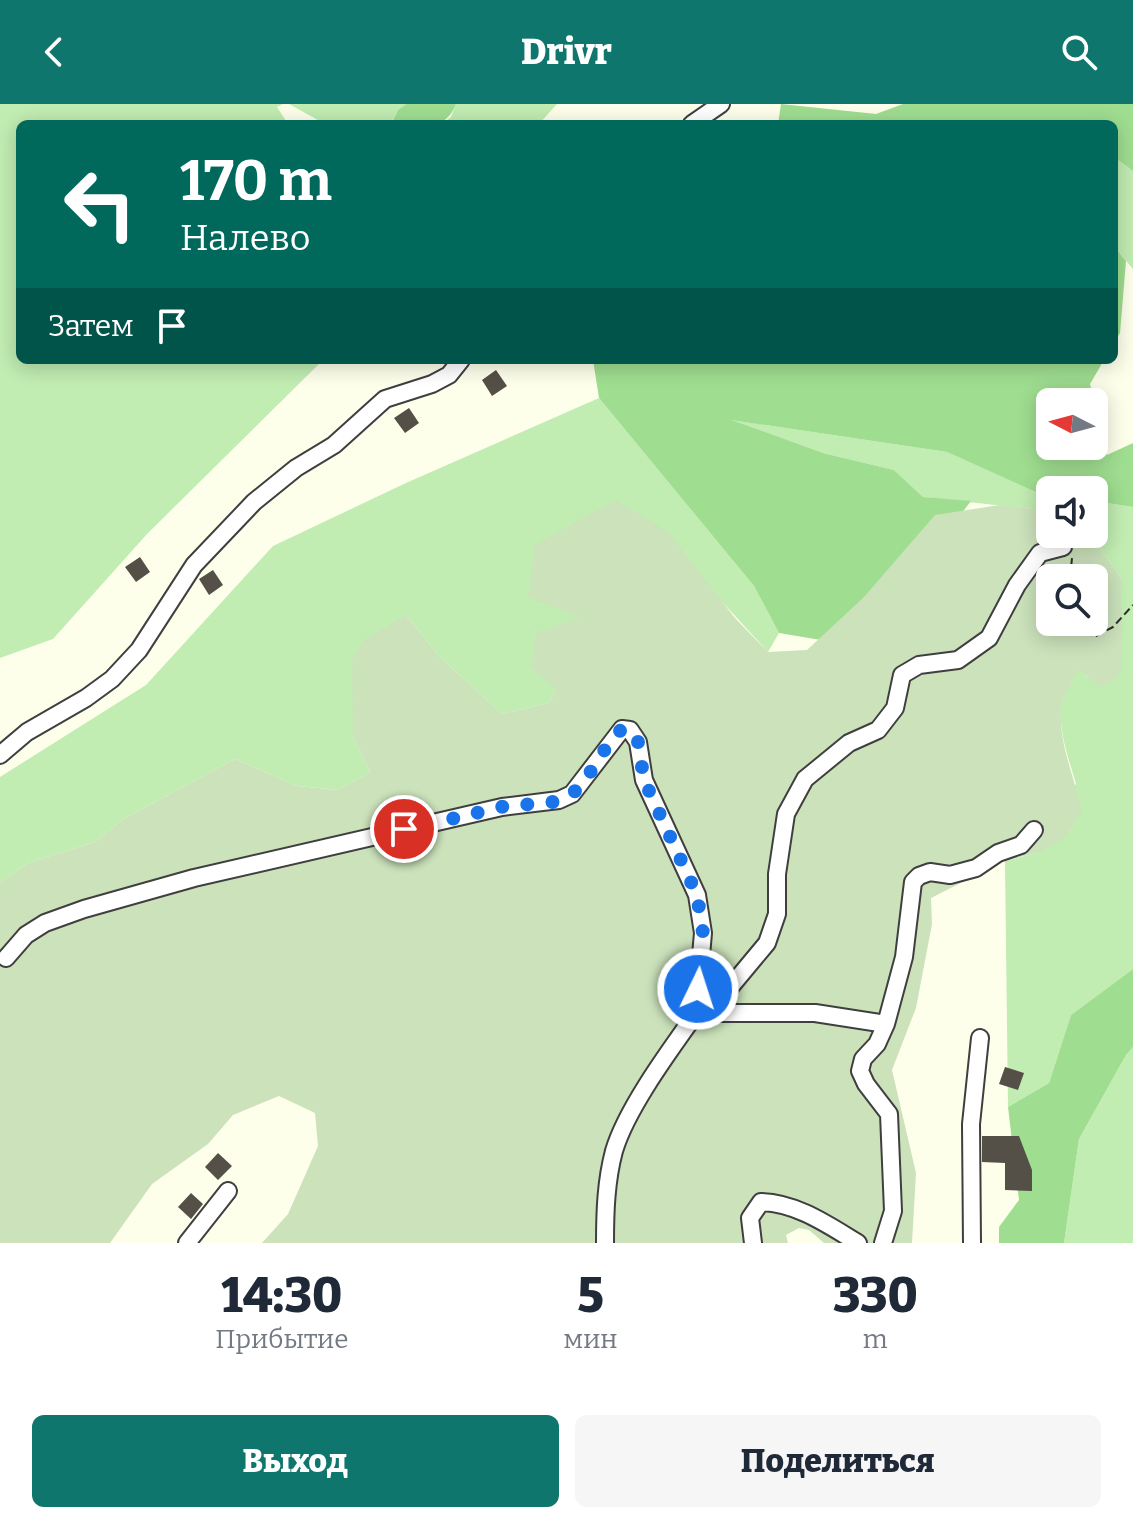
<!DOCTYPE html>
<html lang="ru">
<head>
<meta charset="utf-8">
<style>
	body { margin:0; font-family:Bitter,serif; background:#f6f6f7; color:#1f2937; height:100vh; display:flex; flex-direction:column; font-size:30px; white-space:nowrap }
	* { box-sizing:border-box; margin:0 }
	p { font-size:26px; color:#747a83 }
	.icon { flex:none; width:44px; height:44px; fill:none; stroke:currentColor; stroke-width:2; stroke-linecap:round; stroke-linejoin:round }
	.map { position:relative; height:1139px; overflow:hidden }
	.panel { display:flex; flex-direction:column; background:#fff; flex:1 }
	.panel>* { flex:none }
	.hud { position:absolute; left:16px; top:16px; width:1102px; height:244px; border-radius:12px; box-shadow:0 4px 20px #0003; background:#00695c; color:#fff; overflow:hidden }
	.needle { width:52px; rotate:276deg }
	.controls { position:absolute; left:1036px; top:284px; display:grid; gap:16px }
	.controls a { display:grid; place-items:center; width:72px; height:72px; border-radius:12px; background:#fff; box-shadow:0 4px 20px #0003; font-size:40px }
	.pin { position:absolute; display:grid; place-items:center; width:68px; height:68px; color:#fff; margin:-34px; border:4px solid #fff; border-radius:50%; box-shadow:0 2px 8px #0007 }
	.me { position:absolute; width:88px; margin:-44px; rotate:4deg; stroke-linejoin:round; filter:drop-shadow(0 0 6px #0008) }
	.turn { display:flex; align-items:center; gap:28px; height:168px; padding:0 32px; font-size:36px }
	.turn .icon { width:104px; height:104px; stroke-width:2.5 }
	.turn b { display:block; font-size:56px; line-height:68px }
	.then { display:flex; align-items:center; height:76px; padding:0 32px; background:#0003; gap:16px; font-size:30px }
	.eta { display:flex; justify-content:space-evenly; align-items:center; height:136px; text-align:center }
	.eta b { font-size:48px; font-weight:800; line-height:56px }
	.cta { display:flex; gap:16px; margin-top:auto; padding:16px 32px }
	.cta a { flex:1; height:92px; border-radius:12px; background:#0f766e; color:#fff; font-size:32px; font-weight:800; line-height:92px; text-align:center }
	.cta a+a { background:#f6f6f7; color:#1f2937 }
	header { display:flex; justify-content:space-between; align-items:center; height:104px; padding:0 32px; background:#0f766e; color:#fff; font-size:36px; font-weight:800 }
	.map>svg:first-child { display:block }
	.green { fill:#c1ecb2 }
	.forest { fill:#9fdd90; fill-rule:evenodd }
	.cemetery { fill:#cbe2bb; fill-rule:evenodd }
	.building { fill:#555047 }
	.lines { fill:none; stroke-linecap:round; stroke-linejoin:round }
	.minor-casing { stroke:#3f3f3f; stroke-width:20 }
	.path { stroke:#2e2e2e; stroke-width:2; stroke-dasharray:8 4; stroke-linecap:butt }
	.minor { stroke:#fff; stroke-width:16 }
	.route { stroke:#1a73e8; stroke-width:14; stroke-dasharray:0 25.2 }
</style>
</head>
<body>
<header><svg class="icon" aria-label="back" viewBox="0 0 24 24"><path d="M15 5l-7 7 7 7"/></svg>Drivr<svg class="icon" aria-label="search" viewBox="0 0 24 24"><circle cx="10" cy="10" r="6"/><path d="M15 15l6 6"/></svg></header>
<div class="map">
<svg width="1133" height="1139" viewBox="0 0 1133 1139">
	<rect width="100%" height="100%" fill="#feffeb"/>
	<path class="green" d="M0,0H283L277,3L288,20H20V256H323L147,430L53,535L0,554Z
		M289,0H406L398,6L392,17L394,20H325Z
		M456,0H557L539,20H442L451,13Z
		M1114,53L1133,67V165L1114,142Z
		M599,294L754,482L779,529L768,548L715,490L582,513L556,587L548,599L502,610L440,553L406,511L353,632L370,668L338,686L298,682L235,655L125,714L95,738L28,759L0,779V673L146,581L273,442L406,379Z
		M725,315L947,348L1050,394V407L923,393L894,366L823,349Z
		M1094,397L1133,403V865L1071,911L1049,979L1008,1003L1005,757L1037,749L1076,680C1069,655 1057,625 1062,599C1065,587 1073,575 1078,564L1088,573L1122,475L1090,430H1094Z
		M1133,943V1139H1064L1079,1035L1126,951Z"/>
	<path class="forest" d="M406,0H456C445,29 421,20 394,20L392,18L398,6Z
		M781,0L876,10L903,0H1133V67L1114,53V20H778Z
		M1114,142L1126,157L1120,229L1114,239Z
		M593,256H1104L1090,280L1107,351L1133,339V403L1094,397V386H1050L1049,394L947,348L731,316L823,349L894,366L923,393L971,397L938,440L833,538L779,529L754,482L599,294ZM1050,298H1094V342H1050Z
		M1133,865V943L1126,951L1079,1035L1064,1139H999V1123L1019,1096L1008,1003L1049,979L1071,911Z"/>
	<path class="cemetery" d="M615,396L667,427L735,514L768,548L807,546L864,493L935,411L1000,401L1050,407V430H1090L1122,475L1121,565L1114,577L1101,583L1078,565C1073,576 1065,588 1062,600C1056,634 1075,674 1082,707L1063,735L1037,749L1004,757L931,794L932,820L916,904L892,966L916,1069L912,1139H824L809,1126L799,1124L786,1131L788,1139H262L288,1110L318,1042L315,1009L279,992L233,1011L208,1040L152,1080L110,1139H0V779L28,759L95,738L125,714L235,655L298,682L338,686L370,668L353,632L352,556L364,536L406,511L440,553L502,610L548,599L556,587L531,563L536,529L581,513L528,493L535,441ZM1050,474H1094V518H1050Z"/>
	<path class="building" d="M496,266L507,282L492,292L482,276Z
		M409,304L419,319L405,329L394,314Z
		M140,453L150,468L136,478L125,463Z
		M213,466L223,481L209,491L199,475Z
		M1005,963L1024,969L1018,986L999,980Z
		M982,1032H1019L1032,1066V1087L1005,1086V1059L982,1058Z
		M218,1049L232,1062L218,1076L205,1063Z
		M191,1089L203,1100L191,1115L178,1103Z"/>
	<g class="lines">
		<defs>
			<path id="minor" d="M692,20L721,0
				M0,651L27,628L86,594L112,575L139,546L194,461L254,398L296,364L334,341L385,295L432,280L449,271L461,256
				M6,854L26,831L45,819L84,805L194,774L502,703L559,696L572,690L622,625L630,626L638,638L644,676L697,791L703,829L698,885L707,902L715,909H815L886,920
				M187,1139L228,1087
				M605,1139C605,1108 606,1077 614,1047C627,1003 673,942 700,904L717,899L767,839L777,810V770L786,710L805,675L849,639L878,626L895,604L902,571L919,561L958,556L989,534L1017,481L1040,449L1063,443
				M753,1139L750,1114L761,1098C797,1099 828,1121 858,1139
				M883,1139L893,1107L889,1010L866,980L860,967L863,955L877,940L886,920L904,853L913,778L919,772L930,768L950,771L976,764L998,749L1021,741L1034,726
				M972,1139L971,1020L980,934"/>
		</defs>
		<use href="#minor" class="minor-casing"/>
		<path class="path" d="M1070,474L1072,454
			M1079,518L1086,530L1096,532L1113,523L1133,501"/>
		<use href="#minor" class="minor"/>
	</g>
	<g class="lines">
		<path class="route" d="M404,725C436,719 468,711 501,703C523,698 555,704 573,689C593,671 602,643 622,625L630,626L638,638L644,676L697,791L703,829L698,885"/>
	</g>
</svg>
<div class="controls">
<a><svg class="needle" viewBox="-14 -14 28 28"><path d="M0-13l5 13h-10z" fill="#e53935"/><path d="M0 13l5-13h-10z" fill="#747a83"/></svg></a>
<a><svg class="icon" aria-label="sound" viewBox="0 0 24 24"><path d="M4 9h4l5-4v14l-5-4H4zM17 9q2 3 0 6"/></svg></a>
<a><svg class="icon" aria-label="search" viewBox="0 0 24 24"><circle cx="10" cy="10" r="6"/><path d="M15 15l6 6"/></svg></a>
</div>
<div class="pin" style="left:404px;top:725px;background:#d93025"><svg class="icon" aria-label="arrive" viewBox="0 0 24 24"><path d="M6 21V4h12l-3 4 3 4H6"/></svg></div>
<svg class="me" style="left:698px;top:885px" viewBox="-20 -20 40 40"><circle r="17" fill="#1a73e8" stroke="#fff" stroke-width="3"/><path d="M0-11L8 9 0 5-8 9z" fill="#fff"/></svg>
<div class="hud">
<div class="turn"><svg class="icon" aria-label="left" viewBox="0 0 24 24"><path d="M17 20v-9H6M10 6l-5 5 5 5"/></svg><div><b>170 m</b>Налево</div></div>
<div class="then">Затем<svg class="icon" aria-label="arrive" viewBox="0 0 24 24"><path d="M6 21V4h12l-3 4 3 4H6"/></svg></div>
</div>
</div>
<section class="panel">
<div class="eta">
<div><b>14:30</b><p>Прибытие</p></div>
<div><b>5</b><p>мин</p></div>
<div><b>330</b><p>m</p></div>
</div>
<div class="cta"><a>Выход</a><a>Поделиться</a></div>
</section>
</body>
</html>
